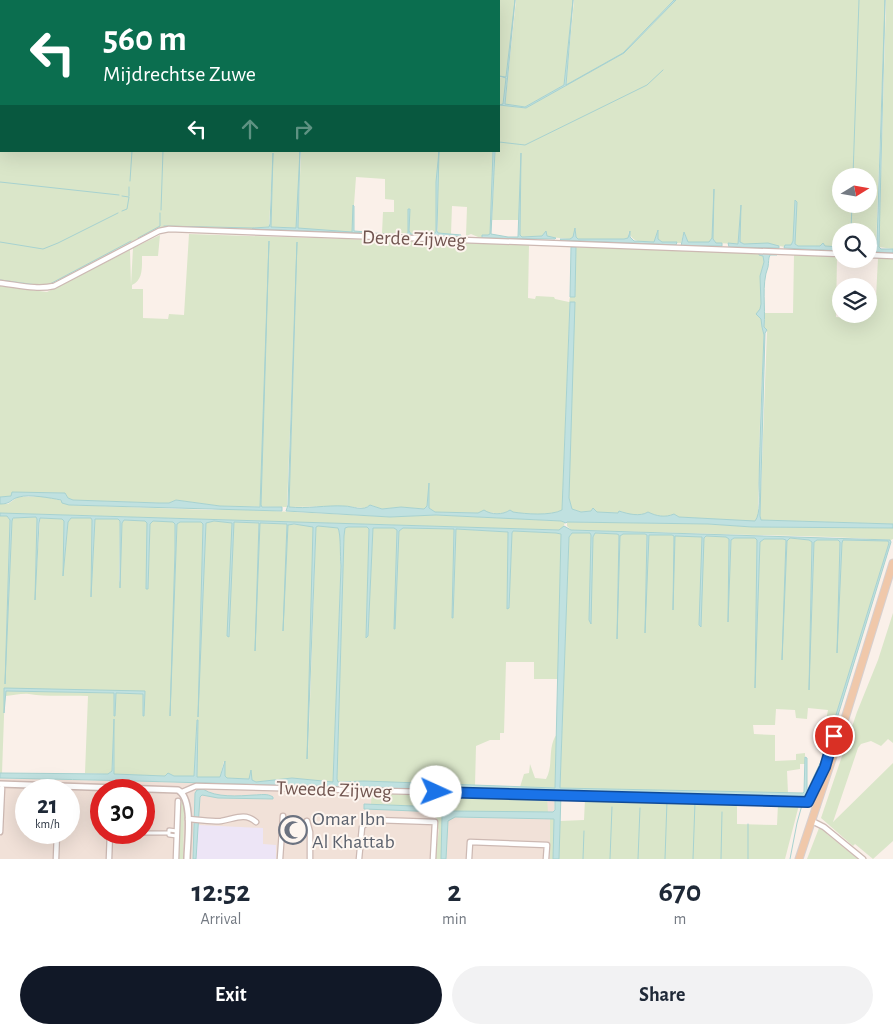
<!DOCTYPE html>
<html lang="en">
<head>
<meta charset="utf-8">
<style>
	body { margin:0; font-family:"Alegreya Sans",sans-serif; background:#f2f2f3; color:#1f2937; height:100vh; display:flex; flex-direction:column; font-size:19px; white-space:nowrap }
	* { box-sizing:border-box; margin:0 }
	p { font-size:16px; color:#747a83 }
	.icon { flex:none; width:28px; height:28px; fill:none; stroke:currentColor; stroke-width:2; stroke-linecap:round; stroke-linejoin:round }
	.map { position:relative; height:859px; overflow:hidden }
	.drawer { display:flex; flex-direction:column; background:#fff; flex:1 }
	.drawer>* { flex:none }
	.guide { position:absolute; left:0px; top:0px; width:500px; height:152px; box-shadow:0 5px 20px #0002; background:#0b6e4f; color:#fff; overflow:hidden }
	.needle { width:32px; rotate:79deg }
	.controls { position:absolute; left:832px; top:168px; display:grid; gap:10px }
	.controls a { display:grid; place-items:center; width:45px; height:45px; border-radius:50%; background:#fff; box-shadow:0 5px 20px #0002; font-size:25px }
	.speed { position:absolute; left:15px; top:779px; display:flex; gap:10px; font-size:25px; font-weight:700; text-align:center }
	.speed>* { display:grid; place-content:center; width:65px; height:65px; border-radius:50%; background:#fff; box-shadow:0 5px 20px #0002; line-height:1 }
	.speed small { font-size:12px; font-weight:400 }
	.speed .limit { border:8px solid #d22; background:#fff; color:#111 }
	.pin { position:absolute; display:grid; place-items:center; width:42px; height:42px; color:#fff; margin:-21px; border:2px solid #fff; border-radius:50%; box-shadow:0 1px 5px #0007 }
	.me { position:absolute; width:55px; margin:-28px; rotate:92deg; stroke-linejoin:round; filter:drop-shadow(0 0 4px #0008) }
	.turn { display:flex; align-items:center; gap:18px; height:105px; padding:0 20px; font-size:22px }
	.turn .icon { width:65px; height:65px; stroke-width:2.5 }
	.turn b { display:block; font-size:35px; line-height:42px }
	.lanes { display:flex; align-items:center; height:48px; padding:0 20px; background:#0003; justify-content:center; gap:25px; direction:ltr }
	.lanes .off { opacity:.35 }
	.eta { display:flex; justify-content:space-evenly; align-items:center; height:85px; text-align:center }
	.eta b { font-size:30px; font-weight:600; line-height:35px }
	.primary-button { display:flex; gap:10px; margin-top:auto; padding:10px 20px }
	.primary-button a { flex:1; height:58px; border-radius:30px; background:#111827; color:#fff; font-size:20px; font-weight:600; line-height:58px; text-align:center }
	.primary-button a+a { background:#f2f2f3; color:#1f2937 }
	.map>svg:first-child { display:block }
	.residential { fill:#f1e1d8; fill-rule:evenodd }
	.education { fill:#ede5f6 }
	.green { fill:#dae6c9; fill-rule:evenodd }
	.water { fill:#c0e1e0; stroke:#a7d2d0; fill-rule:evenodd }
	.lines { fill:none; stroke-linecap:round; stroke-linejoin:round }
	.stream { stroke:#a7d2d0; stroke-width:1 }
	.pedestrian-casing { stroke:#cdb9b3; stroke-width:5.5 }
	.minor-casing { stroke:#cdb9b3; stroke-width:7 }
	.tertiary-casing { stroke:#cdb9b3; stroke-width:8 }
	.primary-casing { stroke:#d7cfce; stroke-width:9 }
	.pedestrian { stroke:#fff; stroke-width:3 }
	.minor { stroke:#fff; stroke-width:4.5 }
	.tertiary { stroke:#fff; stroke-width:5 }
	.primary { stroke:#f0c8aa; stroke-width:7 }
	.route-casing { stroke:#114b97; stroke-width:12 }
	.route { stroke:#1a73e8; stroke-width:9 }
	.labels { text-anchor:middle; stroke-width:4; stroke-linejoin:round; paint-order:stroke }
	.street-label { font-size:20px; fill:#715550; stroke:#fdf5ef }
	.worship-label { font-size:20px; fill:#5b616d; stroke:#fdf5ef; text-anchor:start }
</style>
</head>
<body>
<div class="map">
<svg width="893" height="859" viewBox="0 0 893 859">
	<rect width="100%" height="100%" fill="#faf0e9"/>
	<path class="residential" d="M0,778L196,783H259L290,786L555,793L553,859H0ZM26,790H69V832H26ZM101,790H144V832H101Z"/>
	<path class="education" d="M198,825L263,828V844L276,845V859H196Z"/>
	<path class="green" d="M0,0H233L1,1V69Z
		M236,0H463L235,1Z
		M490,0H515L506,77L499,76V1H490Z
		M516,0H573L564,85L525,107L505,105Z
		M574,0H674L623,53L566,85Z
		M676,0H723L721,13L723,0H885L876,248H869V231H841V247L798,246L795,244L796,201L793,241L791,245H785V247L768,244H744L740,242L741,206L738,244L716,243L713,239L714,192L712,238L709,243L688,242L684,232L681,243L662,242L658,239V230L654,242C642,241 632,244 629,231L628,238L624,239H578L576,237V228L573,237L570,239L549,237L547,236L546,231L542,236L522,237L520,235L521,154L519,220H492L495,151H499V105L526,108L624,53ZM841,176H869V204H841Z
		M886,0H893V249L879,247Z
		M499,77L506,78L503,105L499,104Z
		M0,126L1,151H300L297,226L296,228L271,227L273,153L269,227L253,228L252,229L158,228L51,284L39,285L0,280Z
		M301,151H493L490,234L483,238L501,239H464L478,237L471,234L466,236L467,207L452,206L451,234L438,233V156L436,232L433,234H412L409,232V209L408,233H382L383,212H394V200L385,199V179L356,177L352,232L300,229L298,228Z
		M189,234L437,242H491L529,245L528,298L535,299L536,296L554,297L555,299L569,302L570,297H575L576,247L759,253L763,256L764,262L760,276L762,327L764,335L760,421L758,519L755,521H750L679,517L674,514C665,518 656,516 648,512C640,517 628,515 620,511L618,513L597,512L593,508L591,511L581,512L572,509L569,498L574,302H570L562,510C551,516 525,514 512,512L510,510C500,517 489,510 478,513L435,512L429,508V483L427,506L424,509L401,507L382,509L371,505L364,508L345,506L289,507L297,250L287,507L220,506L176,500L169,503H159L73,500L68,498L65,493L13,492L11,496L0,497V286L47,292L130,250L131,285L133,248L160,235L158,256H142C142,268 143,280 132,285V289H143V318L168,319L169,314L184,315Z
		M794,255L837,256L836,317L848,318V314H869V299L876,298L878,258H893V524L761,520L760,516L767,330L764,327L765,313H793Z
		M18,497C36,497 54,495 69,505L212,510L233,509L390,517L436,515L561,521L565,523L562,529L559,530L0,513V504H8Z
		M0,516H7L10,520L5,684L12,520L14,518L36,517L37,519L35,597L40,518L62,519L64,521L63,576L68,522L71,518H91L92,520L91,596L95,519H118L120,521L119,580L120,583L122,523L124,520L145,521L147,523L148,589L150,524L153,521H173L175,524V551L170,716L177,524L180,522H202L203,524L198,717L206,523L214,521L232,523L229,637L234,522L259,523L255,649L260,523L287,524L283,630L288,526V524L306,525L314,527L308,759L316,527L318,525L338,528C341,534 340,556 341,566L333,782L292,778L256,782L252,780L251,773L250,779L227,778L225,776L224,761L220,777H197L198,720H197L194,777L174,776L168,773L165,776L114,774V719L112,771L108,774L85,773L88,696C68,695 48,697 29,694C22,693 12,696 5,696V691L115,693L114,715H115L116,693L143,694L144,716L145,692L5,689L2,773H0Z
		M567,522L708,524L752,527L893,528V539L891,540L832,537L571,530L567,526Z
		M348,527H367L369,529L366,637L368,636L373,528H395L397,530L394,629L399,531L403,528L454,529L452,618H453L456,529L508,532L507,608H509L512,533L513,531L556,533L561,534L558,679H534V662H506L504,733H500V740H490L476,746L475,786L364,781L338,782L337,779L344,536L345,528Z
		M572,533H590L591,535L590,622L593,537L595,533L617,534L619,535L617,625L620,536L623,534H645L647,535L645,632L648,535H672L674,536L673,607L675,535L702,537L701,626L703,538L706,536L726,537L729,539L728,620L731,540L734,538H755L757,540L755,686L760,542L763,539H783L786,540L782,659L787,541L790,538L809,540L812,542L809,688L814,542L817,540H838L840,542L837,642L842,543L843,540L888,541L889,543L831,731L826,729L825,725L828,710L808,708L807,719L796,718L795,710L776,709L775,725H753L754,734L775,735V761L796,760V754L805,753V764H800V769L787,771L788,793L560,788L569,537Z
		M893,613V743L888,739L881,746L871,741L861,744L858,748L833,822L893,763V841L873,859L855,844L853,846L821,818L857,712L878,660Z
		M557,734L555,788L520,787L524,774L529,773L530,764L535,778L546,779C554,765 547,747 557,734Z
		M372,792L435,794V807L371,804Z
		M439,794L547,797L548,813L452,811L449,808L438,807Z
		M585,799L737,803V824L777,825L778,804L799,805L785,859H559L560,821L584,820Z
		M180,800H184V803L183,859H178Z
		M437,812H439L442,816L441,859H435L439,830L436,826Z
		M550,819H554V822L553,859H550Z
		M821,827L827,831V834L858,859H807L819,828Z"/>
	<path class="water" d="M515,0L505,104L525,107L564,85L573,0L566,85L623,53L674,0H676L624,53L526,108L499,105L503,104L506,78L499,76L506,77Z
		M885,0L879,247L881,249H893V253L875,252L869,250V248H876L877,242Z
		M300,151L298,228L352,232L353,205L354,206V231L367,232V233L252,229L253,228L269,227L270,224L273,153L271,227L296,228Z
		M439,151L437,231L438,233L461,235L460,237L404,235L408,233V209H410L409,231L411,234H433L436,232V182Z
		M493,151H495L491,234L508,237H518L521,153L520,235L522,237L542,236L546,231L547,236L556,238L555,239L482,238V235H488L490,234Z
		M714,189L713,239L716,243H722V246H681L684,232L688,242H709L712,238Z
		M795,200L797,202L795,244L798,246H820L823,243L825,246L841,247V251L784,248L785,245H791L793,241Z
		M741,205L740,242L744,244L768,243L779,246V248L729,247L728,243L738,244Z
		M575,228L576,237L578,239H624L628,238L630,231V237L634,241L654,242L658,230V239L662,242H677L676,245L561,240L560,239H570L573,237Z
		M269,241L261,505L262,507H282V511L69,505L62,503L61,500C51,498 29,494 19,497C10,499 12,504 0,504V497L11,496L12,492L65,493L68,498L73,500L159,503H169L176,500L220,506L260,507Z
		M297,242L289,507C307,509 326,505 344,506C353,506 363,512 370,505L382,509L401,507L424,509L427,506L429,483V508L435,512L478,513L484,510C491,515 503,515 510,510L513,512C525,514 551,516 562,510L570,302H575L569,498L572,509L581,512L591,511L593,508L597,512L618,513L619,511C628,514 640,517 648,512C656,516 665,518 674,514L679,517L755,521C761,514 759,493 759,484C760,434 762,384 764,335L762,327L761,319L756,314L760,309L761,304L760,276L764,262L763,256L759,255V253L776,254L777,255H770C768,259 769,262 768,267C761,285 766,307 764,327L767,330L765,333L760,516L761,520L893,524V528L752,527L708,524L567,522L566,523L561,521L436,515L390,517L286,511L288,505Z
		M571,247H576L575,297H570Z
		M0,513L559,530L564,526L571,530L890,540L891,542L824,761L807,796L804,798L561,793L559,859H553L554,819L455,817L448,821L446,859H441L442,816L440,812L364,809V804L438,807L449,808L452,811L553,812L555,810V793L290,786C194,782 96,780 0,778V773L108,774L112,771L114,719V774L165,776L168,773L174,776H194L197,720H198L197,777H220L225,761V776L227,778L249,779L251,770L252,780L256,782L292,778L333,782L341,566C340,556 341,534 338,528L318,526L316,527L307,759L313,527L294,524L288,525L283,631L287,524L260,523L255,651L259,523L234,522L229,637L227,636L232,523L214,521L206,523L198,717L203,524L201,522H180L177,524L170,716L175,551V524L173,522L153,521L150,524L148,589H146L147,523L145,521L124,520L122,523L120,588V521L118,519H95L91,597L92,520L91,518H71L68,522L63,576L64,521L62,519L40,518L39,523L35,600L37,519L36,517L13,518L12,521L5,684L10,520L7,516H0ZM348,527H367L369,529L366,638L368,636L373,528H394L397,530L394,629H395L399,531L403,528L454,529L452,618H453L456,529L508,532L507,609L509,608L512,533L513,531L556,533L561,534L555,788L364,781L338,782L337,779L344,536L345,528ZM572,533H590L591,535L589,620L591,624L593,537L595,533L617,534L619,535L617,639L620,536L623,534H645L647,535L645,633L649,535H672L674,536L673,610L675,536L702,537L699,625L701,627L704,538L706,536L726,537L729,539L728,622L731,540L734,538H755L757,540L755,688L760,542L764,539H783L786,540L782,660L787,541L790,538L809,540L812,542L809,690L814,542L817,540H838L840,542L837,653L842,543L843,540L888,541L889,543L823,757L807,791V758L805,757L804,792L803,793L560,788L569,537Z
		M4,688L145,691L144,716H143V694L116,693L115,716H114V693L6,691L4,713Z
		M203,789C216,798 239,796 254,795C261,795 267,793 273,797V799L218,798L202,795L200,797L196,859H193L195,793L197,790Z"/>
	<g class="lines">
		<path class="stream" d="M499,142L525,145L647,85L663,70
			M853,176L859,0
			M130,181L132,151
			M0,182L119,195
			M129,196V187
			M161,210L163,151
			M122,211L127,209L129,197L122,196
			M164,226L253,228
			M851,231L852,204
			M373,233L404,235
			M138,238L160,226V213
			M0,242L43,249L58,243L118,213
			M0,280L37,285
			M48,285L131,241
			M583,859L584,831
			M610,859L612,807
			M638,859L640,808
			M665,859L667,801
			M693,859L695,802
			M721,859L722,812
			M748,859V824
			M790,859L797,823L802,805"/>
		<defs>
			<path id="pedestrian" d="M110,833H169
				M177,836L169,835V830L177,831"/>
			<path id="minor" d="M869,255L893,256
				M0,283C18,285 37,290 54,286L159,231L169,229L841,254
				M182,792L196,786L808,802L817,806
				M808,802L825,767L834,736
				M188,819C199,820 211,822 221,821C234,819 245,812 256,822
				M307,821L310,832V859
				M812,821L824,827L863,859
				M0,832L2,788
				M56,859L57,832
				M109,859L110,832
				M176,859L178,801
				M280,859L283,816
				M359,859L362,827L367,822L376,820L435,822L433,859
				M469,859L470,842L547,845L546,859"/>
			<path id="tertiary" d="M0,784L178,790C194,799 187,843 187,859"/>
			<path id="primary" d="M799,859L839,738L893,563"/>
		</defs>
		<use href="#pedestrian" class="pedestrian-casing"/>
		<use href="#minor" class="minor-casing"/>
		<use href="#tertiary" class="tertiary-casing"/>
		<use href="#primary" class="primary-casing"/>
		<use href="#pedestrian" class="pedestrian"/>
		<use href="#minor" class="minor"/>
		<use href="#tertiary" class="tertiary"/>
		<use href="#primary" class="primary"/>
	</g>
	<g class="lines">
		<defs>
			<path id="route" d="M436,792L808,802L825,767L834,736"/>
		</defs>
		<use href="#route" class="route-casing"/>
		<use href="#route" class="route"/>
	</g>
	<defs>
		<symbol id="mosque-ring" viewBox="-11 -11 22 22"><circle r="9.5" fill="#fdf5ef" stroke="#6b7280" stroke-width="1.5"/><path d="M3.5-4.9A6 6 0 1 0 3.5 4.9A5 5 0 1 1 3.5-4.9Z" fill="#6b7280"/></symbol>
	</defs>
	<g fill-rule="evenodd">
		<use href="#mosque-ring" x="277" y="814" width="32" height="32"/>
	</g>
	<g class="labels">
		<g class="street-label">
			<text transform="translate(414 238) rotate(2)" y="7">Derde Zijweg</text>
			<text transform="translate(334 789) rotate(2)" y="7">Tweede Zijweg</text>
		</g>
		<g class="worship-label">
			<text x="312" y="825">Omar Ibn<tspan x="312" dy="23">Al Khattab</tspan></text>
		</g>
	</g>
</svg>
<div class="controls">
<a><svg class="needle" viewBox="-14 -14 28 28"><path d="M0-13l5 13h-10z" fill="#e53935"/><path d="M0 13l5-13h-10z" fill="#747a83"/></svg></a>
<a><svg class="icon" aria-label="search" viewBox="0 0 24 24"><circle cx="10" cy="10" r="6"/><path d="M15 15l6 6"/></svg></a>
<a><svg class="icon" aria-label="layers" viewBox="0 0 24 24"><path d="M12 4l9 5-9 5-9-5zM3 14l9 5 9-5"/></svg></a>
</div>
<div class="speed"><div>21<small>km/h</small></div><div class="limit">30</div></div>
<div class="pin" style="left:834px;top:736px;background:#d93025"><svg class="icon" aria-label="arrive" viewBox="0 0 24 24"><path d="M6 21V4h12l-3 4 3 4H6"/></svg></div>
<svg class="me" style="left:436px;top:792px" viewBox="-20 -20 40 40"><circle r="19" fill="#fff"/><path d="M0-13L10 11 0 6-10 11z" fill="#1a73e8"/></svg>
<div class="guide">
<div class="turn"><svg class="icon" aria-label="left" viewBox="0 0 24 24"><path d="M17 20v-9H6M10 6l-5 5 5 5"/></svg><div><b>560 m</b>Mijdrechtse Zuwe</div></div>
<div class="lanes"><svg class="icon" aria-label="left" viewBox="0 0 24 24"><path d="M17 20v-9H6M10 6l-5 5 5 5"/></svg><svg class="icon off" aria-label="ahead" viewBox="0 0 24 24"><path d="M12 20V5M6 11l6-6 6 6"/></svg><svg class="icon off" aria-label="right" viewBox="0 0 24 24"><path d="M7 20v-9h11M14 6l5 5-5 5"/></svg></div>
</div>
</div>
<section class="drawer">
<div class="eta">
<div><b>12:52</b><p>Arrival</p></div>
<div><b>2</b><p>min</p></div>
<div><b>670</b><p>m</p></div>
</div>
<div class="primary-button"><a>Exit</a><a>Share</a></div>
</section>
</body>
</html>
